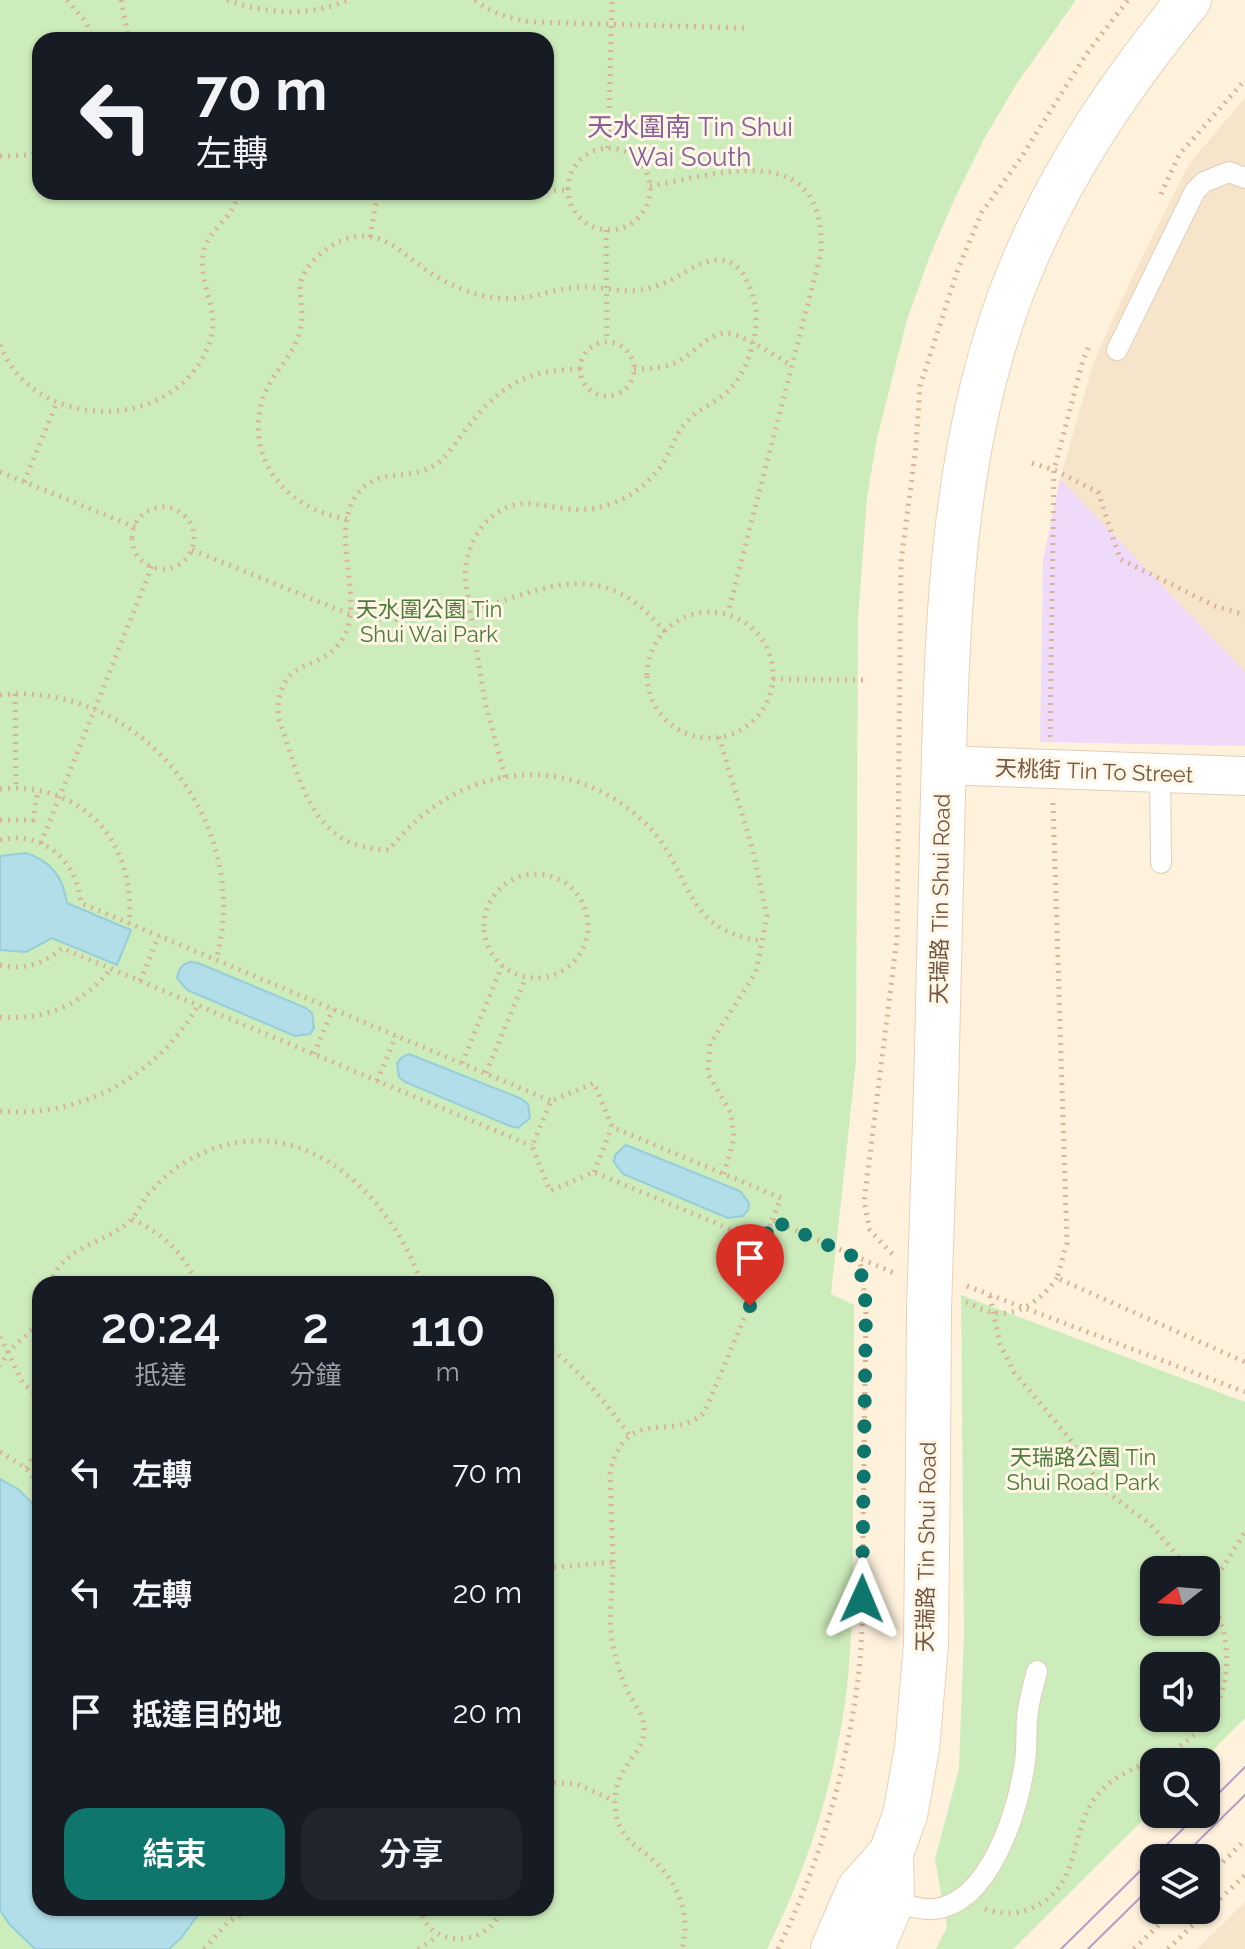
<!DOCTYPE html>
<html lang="zh-TW">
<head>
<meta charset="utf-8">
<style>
	body { margin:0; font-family:Raleway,"Noto Sans TC",sans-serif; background:#20242c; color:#f1f3f6; height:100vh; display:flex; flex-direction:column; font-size:30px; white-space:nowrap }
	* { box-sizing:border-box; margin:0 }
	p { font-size:26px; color:#9ea1a6 }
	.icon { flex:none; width:44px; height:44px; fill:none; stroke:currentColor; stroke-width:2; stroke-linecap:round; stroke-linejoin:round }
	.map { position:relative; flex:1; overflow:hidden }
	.panel { position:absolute; left:32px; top:1276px; width:522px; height:640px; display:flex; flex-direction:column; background:#171b24; border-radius:24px; box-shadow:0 2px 6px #0004 }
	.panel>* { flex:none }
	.hud { position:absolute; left:32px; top:32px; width:522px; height:168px; border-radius:24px; box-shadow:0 2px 6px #0004; background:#171b24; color:#f1f3f6; overflow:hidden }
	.needle { width:52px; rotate:253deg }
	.controls { position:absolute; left:1140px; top:1556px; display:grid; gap:16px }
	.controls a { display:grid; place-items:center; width:80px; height:80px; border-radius:16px; background:#171b24; box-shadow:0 2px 6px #0004; font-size:40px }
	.pin { position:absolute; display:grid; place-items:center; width:68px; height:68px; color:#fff; margin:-82px -34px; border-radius:50% 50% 50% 0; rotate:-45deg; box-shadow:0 0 8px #0007 }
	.pin .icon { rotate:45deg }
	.me { position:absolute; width:88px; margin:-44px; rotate:1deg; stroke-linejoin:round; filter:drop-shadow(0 0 6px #0008) }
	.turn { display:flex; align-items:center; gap:28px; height:168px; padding:0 32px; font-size:36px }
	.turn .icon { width:104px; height:104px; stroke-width:2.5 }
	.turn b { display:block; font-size:56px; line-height:68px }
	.eta { display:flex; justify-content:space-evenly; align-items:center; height:136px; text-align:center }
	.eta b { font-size:48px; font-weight:600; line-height:56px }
	.primary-button { display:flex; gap:16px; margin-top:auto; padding:16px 32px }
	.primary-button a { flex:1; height:92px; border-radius:24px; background:#0f766e; color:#fff; font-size:32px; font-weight:600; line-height:92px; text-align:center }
	.primary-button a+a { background:#20242c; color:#f1f3f6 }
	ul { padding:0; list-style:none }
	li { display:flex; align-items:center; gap:24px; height:120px; padding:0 32px }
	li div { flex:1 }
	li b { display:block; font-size:30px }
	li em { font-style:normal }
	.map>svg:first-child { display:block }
	.residential { fill:#f6e4cb }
	.education { fill:#efdafa }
	.green { fill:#cdecbb; fill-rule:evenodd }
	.water { fill:#b1dee8; stroke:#96cdda; stroke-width:2 }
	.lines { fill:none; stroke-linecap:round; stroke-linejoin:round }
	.service-casing { stroke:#e2ceb9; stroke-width:22 }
	.minor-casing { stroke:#e2ceb9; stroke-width:40 }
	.secondary-casing { stroke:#e9d1b8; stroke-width:46 }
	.path { stroke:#d9b396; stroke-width:5; stroke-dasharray:2 6; stroke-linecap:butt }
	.service { stroke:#fff; stroke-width:20 }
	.minor { stroke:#fff; stroke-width:38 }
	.secondary { stroke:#fff; stroke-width:44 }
	.tram { stroke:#b49cc6; stroke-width:2 }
	.secondary-bridge-casing { stroke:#e9d1b8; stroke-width:46; stroke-linecap:butt }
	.secondary-bridge { stroke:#fff; stroke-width:44 }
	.route { stroke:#0f766e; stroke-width:14; stroke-dasharray:0 25.2 }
	.labels { text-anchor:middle; stroke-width:6; stroke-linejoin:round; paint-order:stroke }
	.park-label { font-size:22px; fill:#4c7b3b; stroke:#fff6e5 }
	.street-label { font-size:22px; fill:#745744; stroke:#fff6e5 }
	.quarter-label { font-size:26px; fill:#875f99; stroke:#fff6e5 }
</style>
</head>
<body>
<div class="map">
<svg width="1245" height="1949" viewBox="0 0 1245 1949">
	<rect width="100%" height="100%" fill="#fef2dd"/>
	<path class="residential" d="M1245,98V672L1060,479L1094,361L1130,282L1189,164Z
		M1245,1902V1949H1197Z"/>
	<path class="education" d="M1060,479L1245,672V746L1040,742L1043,560Z"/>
	<path class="green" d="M0,0H1076L1017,83L984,139L955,198L929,258L907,320L877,438L867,498L858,620L856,1062L831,1294L854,1305C854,1374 853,1443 853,1512C853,1571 853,1630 847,1688C836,1778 808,1868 767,1949H0ZM40,40H546V192H40ZM40,1284H546V1908H40Z
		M961,1295L1245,1402V1718L1201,1762H1154V1809L1013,1949H936L947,1927L935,1859L959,1768L964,1632ZM1154,1570H1206V1622H1154ZM1154,1666H1206V1718H1154Z"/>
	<path class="water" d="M26,853C51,861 63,877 67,903L131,930L117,965L52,938L26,952L0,950V856Z
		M190,962L198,963L306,1008L312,1013L314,1028L310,1034L295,1036L187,990L177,978C179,969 181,965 190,962Z
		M409,1054L522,1099L528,1104L530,1118L518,1128L510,1126L405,1082L399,1077L397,1063L402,1057Z
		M626,1145L740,1191L749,1203L748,1210L743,1216L728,1218L623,1174L614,1162L615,1155Z
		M0,1479L18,1489L40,1511V1908H203L181,1938L169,1949H35L10,1925L0,1910Z"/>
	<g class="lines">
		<defs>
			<path id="service" d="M1117,350L1195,191L1204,182L1229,172L1245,178
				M1160,774L1161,863
				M892,1901C905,1905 919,1910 934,1909C991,1903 1018,1809 1025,1762C1027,1748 1026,1734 1027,1719C1028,1703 1033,1687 1037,1671"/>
			<path id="minor" d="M943,765L1245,776"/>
			<path id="secondary" d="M936,1091C938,992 941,893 943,795C947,619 952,435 1020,271C1062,169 1120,85 1189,0
				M833,1949L859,1889L891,1853
				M872,1949L892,1901L891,1853L905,1815L917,1748L926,1645L928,1459"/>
		</defs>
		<use href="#service" class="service-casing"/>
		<use href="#minor" class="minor-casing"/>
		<use href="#secondary" class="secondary-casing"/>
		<path class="path" d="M67,0L86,22L93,40
			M121,0L129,40
			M227,0C265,14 311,17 348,0
			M475,0C493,14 509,18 531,22L747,28
			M608,148L612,0
			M568 189a41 41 0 1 1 82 0a41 41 0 1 1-82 0Z
			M0,156L30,155L40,151
			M650,186C723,173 826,138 821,253L728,613
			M546,191L568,190
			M1161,194L1179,155L1245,80
			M606,230L607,342
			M370,237L378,192
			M580 369a27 27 0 1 1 54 0a27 27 0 1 1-54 0Z
			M0,345C32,427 156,434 201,361C229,315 198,294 203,254C207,228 236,218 238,192
			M580,369C521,370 498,388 463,433C454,444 447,458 435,465C406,484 371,462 351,505C334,543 364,602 343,638C321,675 277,653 278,717C301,779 309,849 389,850C454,766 564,746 644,822C694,869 679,930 762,941
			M634,369C649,369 663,368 677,362C696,353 713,326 736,335C755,342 773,355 791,365
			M1032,463L1054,470L1098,492L1120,559L1215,606L1245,615
			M0,472L135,527
			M24,482L57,402
			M132 538a31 31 0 1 1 62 0a31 31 0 1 1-62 0Z
			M347,519C289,510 245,462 262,401C269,375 292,359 299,334C304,318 301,305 300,290C299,270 322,250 338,242C381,222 402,256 434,275C459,291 490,301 519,298C541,296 561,287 582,287C602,286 620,293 640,290C652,288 665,284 676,277C697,265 724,247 743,274C750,285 754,297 756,310C758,338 747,373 727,392C714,404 697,409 686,423C676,433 674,444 667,456C657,476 636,494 616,502C585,515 565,508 534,504C491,499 465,540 465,578L485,702L505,777
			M192,550L349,614C382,620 414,622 447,616C532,600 593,544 665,632
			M647 675a63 63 0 1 1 126 0a63 63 0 1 1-126 0Z
			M773,679L867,680
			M15,694L16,787
			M0,695C142,680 254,826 216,960
			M719,737L752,847L767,916L756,972L710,1044L708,1074L731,1113L734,1138L724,1174
			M1050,737L1054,470L1083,360L1090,344
			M0,789C83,781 137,843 129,924
			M1053,803L1067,1243L1057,1278L1245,1362
			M0,820H33L38,790
			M0,840C43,830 77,861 81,903L551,1101
			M41,843L152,566
			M484 926a52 52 0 1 1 104 0a52 52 0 1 1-104 0Z
			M0,965C24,970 44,964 62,948L532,1146
			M140,981L159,936
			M0,1017C46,1021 82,1004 111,969
			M314,1054L333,1009
			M462,1063L502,966
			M486,1073L526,977
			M377,1081L396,1036
			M0,1111C80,1119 159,1075 198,1005
			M594,1172L612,1127
			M132,1219C162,1233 184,1253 197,1284
			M772,1220L781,1198L612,1127L594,1083L551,1101L532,1146L550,1191L594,1172L763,1243L772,1220L894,1273
			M892,1254L870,1230L864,1202L897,938L901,562L916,446L920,386L958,269L982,212L1020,159L1087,53L1128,0
			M50,1284C61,1248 102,1244 129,1222C136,1215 140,1205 146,1197C156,1185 169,1172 182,1164C289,1098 386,1184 422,1284
			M967,1286L1245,1392
			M990,1296L1000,1344L1014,1372L1069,1438L1103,1489L1150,1524L1190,1570
			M966,1302C976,1306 987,1313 997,1313C1022,1315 1044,1297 1057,1278
			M40,1316L33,1329L8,1352L23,1383L40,1398
			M0,1337L8,1352L0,1366
			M546,1345C580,1370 605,1402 630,1436
			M0,1452L26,1468L40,1488
			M26,1468L40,1448
			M613,1562L610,1471C629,1403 669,1444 704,1413L760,1281L763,1243
			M546,1568L613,1562C613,1589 608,1615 612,1641C615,1657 620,1673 626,1688C633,1704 645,1713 644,1732C643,1746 635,1753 628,1764C614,1781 611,1807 620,1827C628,1844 642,1849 654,1861C679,1883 691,1917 682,1949
			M546,1782L577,1784L615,1801
			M1206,1879L1245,1840
			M297,1908L304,1910
			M421,1908C425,1949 491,1949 501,1908
			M985,1909C1000,1914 1017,1915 1032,1908C1085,1885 1066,1830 1100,1792C1122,1768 1152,1764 1178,1747C1236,1711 1237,1645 1208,1591L1245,1532
			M204,1949L229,1921L255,1908
			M418,1949L437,1937
			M778,1949C817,1869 843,1783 856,1694C864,1640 863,1585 863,1531C864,1456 865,1381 866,1306L860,1260
			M1134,1949L1174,1910
			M1168,1949L1245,1875"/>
		<use href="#service" class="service"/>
		<use href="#minor" class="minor"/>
		<use href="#secondary" class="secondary"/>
		<path class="tram" d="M1206,1806L1245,1767
			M1181,1858L1245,1795
			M1061,1949L1198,1814
			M1088,1949L1154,1884"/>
		<defs>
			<path id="secondary-bridge" d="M928,1459L929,1310L936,1091"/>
		</defs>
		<use href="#secondary-bridge" class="secondary-bridge-casing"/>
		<use href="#secondary-bridge" class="secondary-bridge"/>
	</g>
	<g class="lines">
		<path class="route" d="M750,1306L760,1281L763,1243L772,1220L859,1259L866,1306L862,1599"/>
	</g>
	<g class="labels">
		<g class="park-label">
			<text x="429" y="617">天水圍公園 Tin<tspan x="429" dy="25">Shui Wai Park</tspan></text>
			<text x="1083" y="1465">天瑞路公園 Tin<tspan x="1083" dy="25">Shui Road Park</tspan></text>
		</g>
		<g class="street-label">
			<text transform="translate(1094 771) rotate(2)" y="8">天桃街 Tin To Street</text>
			<text transform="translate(940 899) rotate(-89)" y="8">天瑞路 Tin Shui Road</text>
			<text transform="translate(926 1547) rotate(-89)" y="8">天瑞路 Tin Shui Road</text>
		</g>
		<g class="quarter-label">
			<text x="690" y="136">天水圍南 Tin Shui<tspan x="690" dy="30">Wai South</tspan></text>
		</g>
	</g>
</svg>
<div class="controls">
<a><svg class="needle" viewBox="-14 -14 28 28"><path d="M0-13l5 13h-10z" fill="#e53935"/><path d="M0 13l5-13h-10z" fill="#9ea1a6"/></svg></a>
<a><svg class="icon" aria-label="sound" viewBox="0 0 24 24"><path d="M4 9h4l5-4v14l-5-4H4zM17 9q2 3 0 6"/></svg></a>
<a><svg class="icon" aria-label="search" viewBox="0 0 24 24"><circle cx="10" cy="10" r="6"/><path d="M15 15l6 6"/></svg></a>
<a><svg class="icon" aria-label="layers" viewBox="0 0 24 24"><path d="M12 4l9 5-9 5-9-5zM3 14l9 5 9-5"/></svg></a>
</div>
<div class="pin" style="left:750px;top:1306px;background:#d93025"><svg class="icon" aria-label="arrive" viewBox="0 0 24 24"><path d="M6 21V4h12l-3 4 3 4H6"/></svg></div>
<svg class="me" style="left:862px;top:1599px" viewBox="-20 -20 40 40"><path d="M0-17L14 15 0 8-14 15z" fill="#0f766e" stroke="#fff" stroke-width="4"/></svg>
<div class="hud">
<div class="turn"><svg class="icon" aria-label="left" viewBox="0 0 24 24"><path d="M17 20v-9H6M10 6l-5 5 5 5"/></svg><div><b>70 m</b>左轉</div></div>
</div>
<section class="panel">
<div class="eta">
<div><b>20:24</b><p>抵達</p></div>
<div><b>2</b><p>分鐘</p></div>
<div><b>110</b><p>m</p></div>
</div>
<ul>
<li><svg class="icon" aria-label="left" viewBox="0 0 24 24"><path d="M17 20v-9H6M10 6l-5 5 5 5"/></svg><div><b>左轉</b></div><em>70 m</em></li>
<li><svg class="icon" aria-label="left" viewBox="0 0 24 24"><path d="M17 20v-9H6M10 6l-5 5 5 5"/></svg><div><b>左轉</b></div><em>20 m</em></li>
<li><svg class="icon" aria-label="arrive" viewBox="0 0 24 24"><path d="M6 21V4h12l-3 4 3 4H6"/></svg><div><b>抵達目的地</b></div><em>20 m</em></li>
</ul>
<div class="primary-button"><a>結束</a><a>分享</a></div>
</section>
</div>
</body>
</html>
